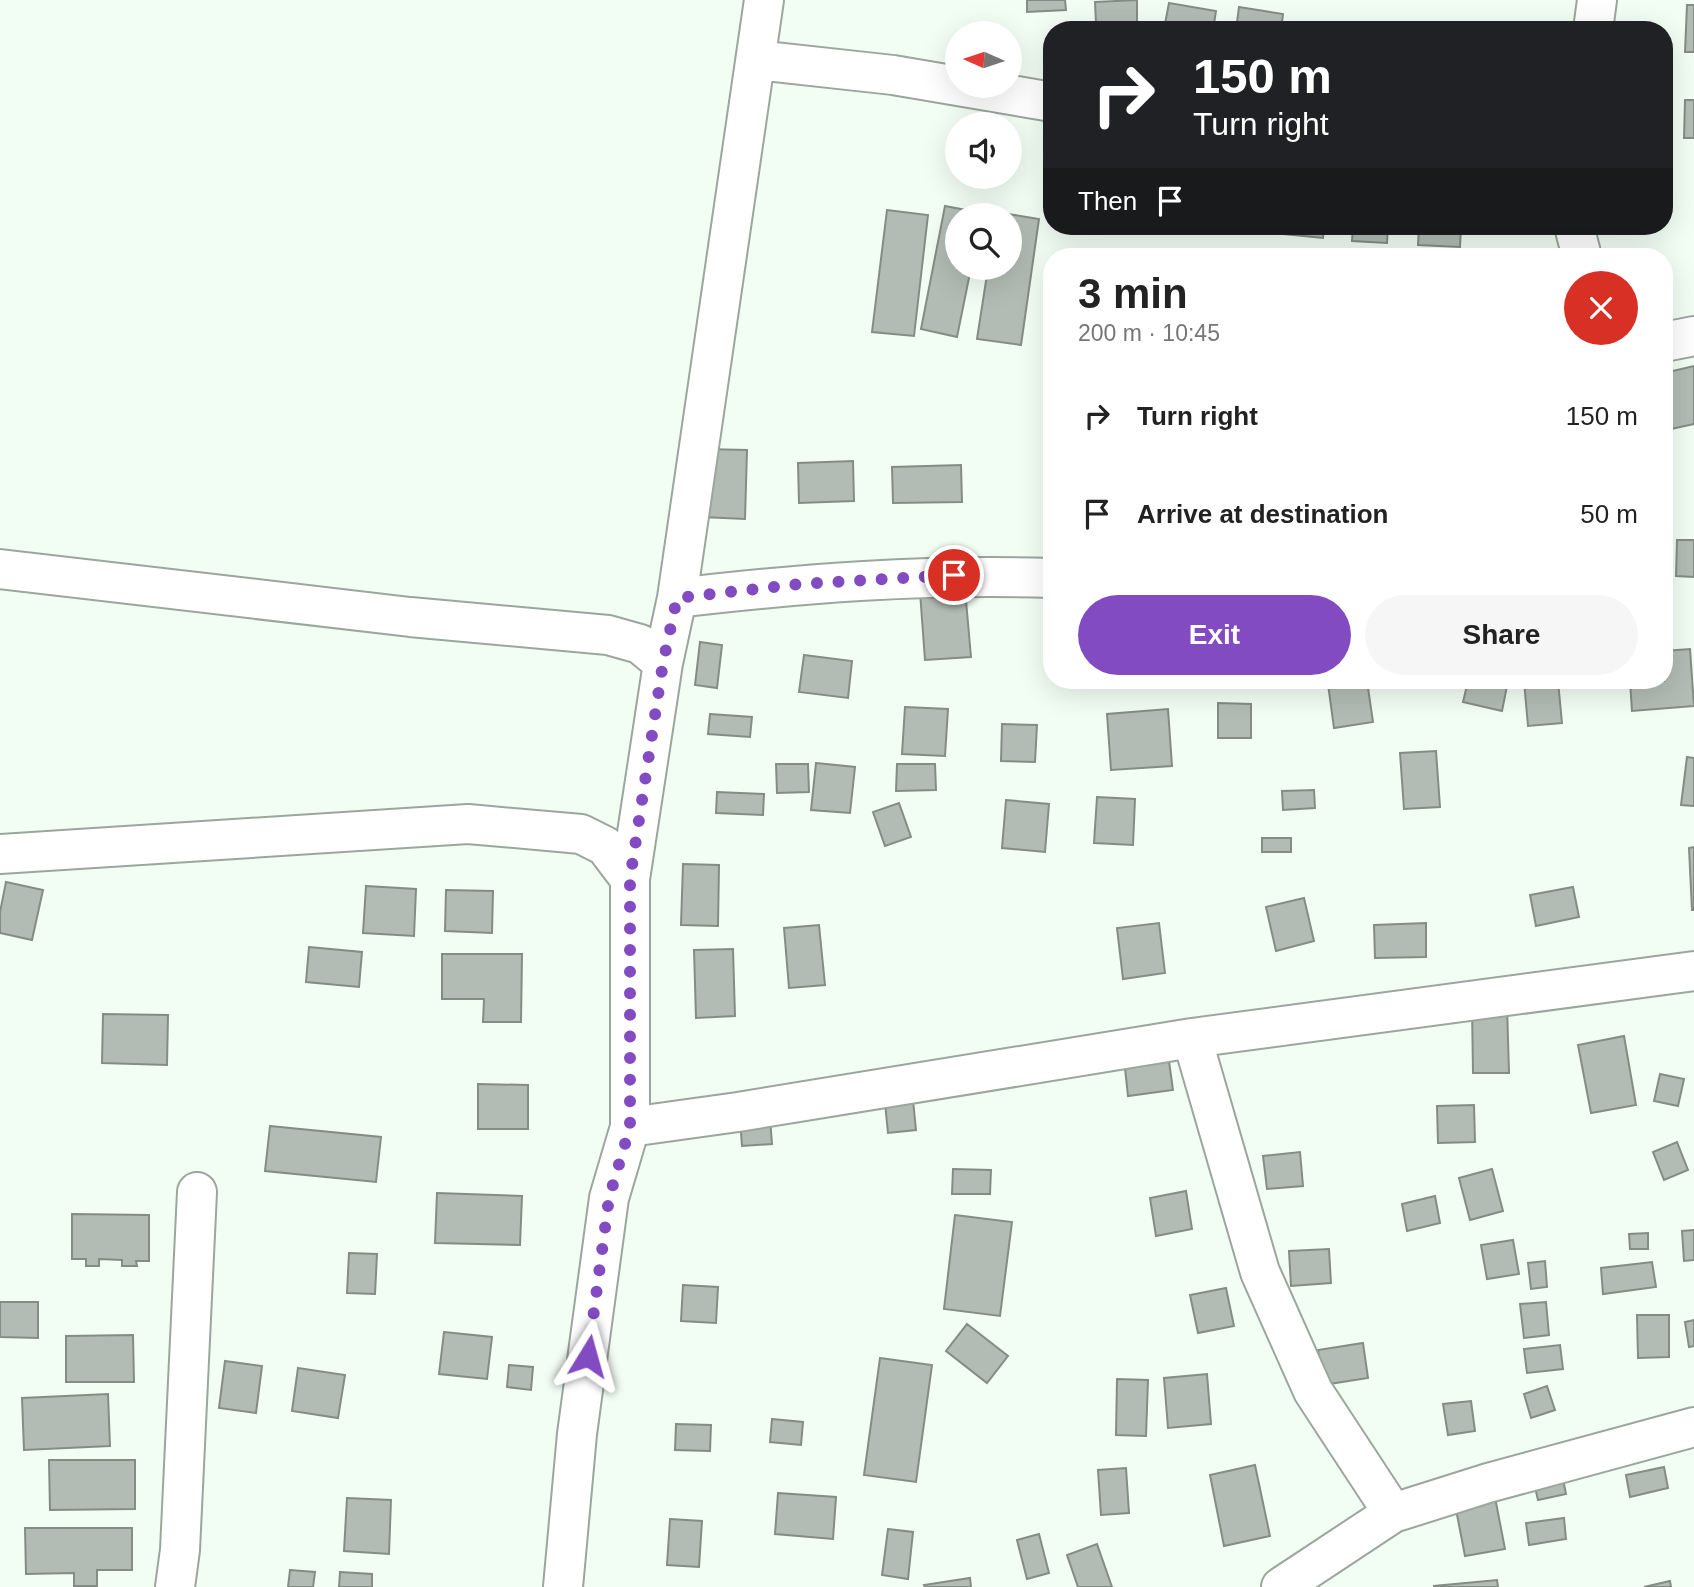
<!DOCTYPE html>
<html lang="en">
<head>
<meta charset="utf-8">
<style>
	body { margin:0; font-family:Helvetica,sans-serif; background:#f6f6f6; color:#222; height:100vh; display:flex; flex-direction:column; font-size:26px; white-space:nowrap }
	* { box-sizing:border-box; margin:0 }
	p { font-size:23px; color:#767676 }
	.icon { flex:none; width:38px; height:38px; fill:none; stroke:currentColor; stroke-width:2; stroke-linecap:round; stroke-linejoin:round }
	.map { position:relative; flex:1; overflow:hidden }
	.side { position:absolute; left:1043px; top:248px; width:630px; height:441px; display:flex; flex-direction:column; background:#fff; border-radius:28px; box-shadow:0 7px 28px #0002 }
	.side>* { flex:none }
	.top-card { position:absolute; left:1043px; top:21px; width:630px; height:214px; border-radius:28px; box-shadow:0 7px 28px #0002; background:#202124; color:#fff; overflow:hidden }
	.needle { width:46px; rotate:273deg }
	.tools { position:absolute; left:945px; top:21px; display:grid; gap:14px }
	.tools a { display:grid; place-items:center; width:77px; height:77px; border-radius:50%; background:#fff; box-shadow:0 7px 28px #0002; font-size:35px }
	.pin { position:absolute; display:grid; place-items:center; width:60px; height:60px; color:#fff; margin:-30px; border:4px solid #fff; border-radius:50%; box-shadow:0 2px 7px #0007 }
	.me { position:absolute; width:77px; margin:-38px; rotate:8deg; stroke-linejoin:round; filter:drop-shadow(0 0 5px #0008) }
	.turn { display:flex; align-items:center; gap:24px; height:147px; padding:0 35px; font-size:32px }
	.turn .icon { width:91px; height:91px; stroke-width:2.5 }
	.turn b { display:block; font-size:49px; line-height:60px }
	.then { display:flex; align-items:center; height:66px; padding:0 35px; background:#0003; gap:14px; font-size:26px }
	.round { display:grid; place-items:center; flex:none; width:74px; height:74px; border-radius:37px; background:#f6f6f6 }
	.headline { display:flex; align-items:center; justify-content:space-between; height:119px; padding:0 35px }
	h1 { font-size:42px; font-weight:700; line-height:52px }
	.primary-button { display:flex; gap:14px; margin-top:auto; padding:14px 35px }
	.primary-button a { flex:1; height:80px; border-radius:42px; background:#834bc2; color:#fff; font-size:28px; font-weight:700; line-height:80px; text-align:center }
	.primary-button a+a { background:#f6f6f6; color:#222 }
	ul { padding:0; list-style:none }
	li { display:flex; align-items:center; gap:21px; height:98px; padding:0 35px }
	li div { flex:1 }
	li b { display:block; font-size:26px }
	li em { font-style:normal }
	.map>svg:first-child { display:block }
	.building { fill:#b2bcb4; stroke:#838d85; stroke-width:2 }
	.lines { fill:none; stroke-linecap:round; stroke-linejoin:round }
	.minor-casing { stroke:#9ba69d; stroke-width:42 }
	.minor { stroke:#fff; stroke-width:38 }
	.route { stroke:#834bc2; stroke-width:12; stroke-dasharray:0 21.6 }
</style>
</head>
<body>
<div class="map">
<svg width="1694" height="1587" viewBox="0 0 1694 1587">
	<rect width="100%" height="100%" fill="#f2fdf4"/>
	<path class="building" d="M1027,0H1065L1066,10L1027,12Z
		M1137,0V22L1096,23L1095,2Z
		M1169,3L1216,11L1213,30L1164,29Z
		M1687,5H1694V52H1685Z
		M1239,7L1283,14L1281,30H1236Z
		M1380,23L1419,30H1378Z
		M1685,100H1694V138H1684Z
		M945,206L982,213L957,215V268H971L957,337L921,329Z
		M887,210L928,215L914,336L872,332Z
		M996,212L1039,219L1021,345L977,339L988,268H1010V215H995Z
		M1285,226H1324L1323,238L1284,234Z
		M1353,226H1388L1387,243L1352,241Z
		M1419,226H1461L1460,247L1418,245Z
		M1694,366V424L1671,429L1664,395V373Z
		M703,449L747,450L745,519L702,517Z
		M853,461L854,501L799,503L798,463Z
		M961,465L962,502L893,503L892,467Z
		M1677,540H1694V577L1676,576Z
		M965,589L971,657L925,660L920,592Z
		M700,642L722,645L717,688L695,685Z
		M1690,649L1694,706L1632,711L1630,681H1664V651Z
		M804,655L852,661L848,698L799,692Z
		M1353,681H1367L1373,722L1334,728L1328,684Z
		M1468,681H1508L1502,711L1463,702Z
		M1524,681H1558L1562,723L1528,726Z
		M1218,703L1251,704V738H1218Z
		M905,707L948,709L945,756L902,754Z
		M1168,709L1172,766L1111,770L1107,714Z
		M710,714L752,717L750,737L708,734Z
		M1002,724L1037,725L1035,762L1001,761Z
		M1436,751L1440,807L1404,809L1400,753Z
		M1687,757L1694,758V806L1681,805Z
		M816,763L855,767L850,813L811,810Z
		M776,764H808L809,792L777,793Z
		M897,764H935L936,790L896,791Z
		M1314,790L1315,808L1283,810L1282,791Z
		M717,792L764,794L763,815L716,813Z
		M1097,797L1135,799L1133,845L1094,843Z
		M1006,800L1049,804L1045,852L1002,848Z
		M899,803L911,837L885,846L873,812Z
		M1262,838H1291V852H1262Z
		M1694,847V910H1692L1689,848Z
		M683,864L719,865L718,926L681,925Z
		M6,882L43,890L32,940L0,933V912Z
		M366,886L416,889L414,936L363,933Z
		M1573,887L1579,917L1536,926L1530,895Z
		M446,890L493,891L492,933L445,931Z
		M1304,898L1314,941L1276,951L1266,907Z
		M1159,923L1165,973L1123,979L1117,928Z
		M1426,923V957L1375,958L1374,925Z
		M819,925L825,985L789,988L784,928Z
		M309,947L362,952L359,987L306,982Z
		M733,949L735,1016L696,1018L694,950Z
		M442,954H522L521,1022H483L484,999H442Z
		M1507,1005L1509,1073H1473L1472,1006Z
		M103,1014L168,1015L167,1065L102,1063Z
		M1624,1036L1636,1105L1591,1113L1578,1045Z
		M1168,1054L1173,1090L1128,1096L1124,1059Z
		M1660,1074L1684,1079L1678,1106L1654,1101Z
		M478,1084L528,1085V1129H478Z
		M913,1100L916,1130L888,1133L885,1103Z
		M769,1105L772,1144L742,1146L739,1107Z
		M1474,1105L1475,1142L1438,1143L1437,1106Z
		M270,1126L381,1137L376,1182L265,1171Z
		M1677,1142L1688,1170L1664,1180L1653,1152Z
		M1300,1152L1303,1186L1267,1189L1263,1156Z
		M953,1169L991,1170L990,1194H952Z
		M1492,1169L1503,1211L1470,1220L1459,1178Z
		M1186,1191L1192,1229L1156,1236L1150,1198Z
		M437,1193L522,1196L520,1245L435,1243Z
		M1435,1196L1440,1223L1407,1231L1402,1204Z
		M72,1214L149,1215V1261H136L137,1266H122V1260L99,1259V1266H86V1259H72Z
		M955,1215L1012,1222L1000,1316L944,1309Z
		M1694,1230V1260L1684,1261L1682,1231Z
		M1648,1233V1249H1630L1629,1234Z
		M1513,1240L1519,1274L1487,1279L1481,1245Z
		M1329,1249L1331,1283L1291,1286L1289,1251Z
		M349,1253L377,1254L375,1294L347,1293Z
		M1545,1261L1547,1287L1531,1289L1528,1263Z
		M1652,1262L1656,1287L1603,1294L1601,1268Z
		M683,1285L718,1287L716,1323L681,1321Z
		M1226,1288L1234,1326L1198,1333L1190,1295Z
		M0,1302H38V1338L0,1337Z
		M1546,1302L1549,1335L1524,1338L1520,1304Z
		M1637,1315H1669V1357L1638,1358Z
		M1694,1320V1346L1689,1347L1685,1322Z
		M967,1324L1008,1356L987,1383L946,1351Z
		M444,1332L492,1337L487,1379L439,1374Z
		M133,1335L134,1382H66V1336Z
		M1363,1343L1368,1378L1323,1385L1318,1350Z
		M1560,1345L1563,1369L1527,1373L1524,1349Z
		M880,1358L932,1365L916,1482L864,1475Z
		M225,1361L262,1366L256,1413L219,1408Z
		M509,1365L533,1367L531,1390L507,1387Z
		M298,1368L345,1375L338,1418L292,1411Z
		M1207,1374L1211,1424L1168,1428L1164,1378Z
		M1117,1379L1148,1380L1146,1436L1116,1435Z
		M1547,1386L1555,1410L1531,1418L1524,1394Z
		M108,1394L110,1446L24,1450L22,1398Z
		M1471,1401L1475,1431L1448,1435L1443,1404Z
		M772,1419L803,1422L801,1445L770,1442Z
		M676,1424L711,1425L710,1451L675,1450Z
		M1559,1459L1566,1494L1538,1500L1530,1466Z
		M49,1460H135V1509L50,1510Z
		M1255,1465L1270,1536L1224,1546L1210,1475Z
		M1664,1467L1668,1488L1630,1497L1626,1475Z
		M1126,1468L1129,1513L1101,1515L1098,1470Z
		M1493,1487L1505,1549L1465,1556L1453,1494Z
		M778,1493L836,1497L833,1539L775,1534Z
		M347,1498L391,1500L389,1554L344,1551Z
		M1564,1518L1566,1539L1529,1545L1526,1523Z
		M670,1519L702,1521L699,1567L667,1565Z
		M25,1528H132V1570H97V1586H74V1573L26,1574Z
		M888,1529L913,1532L908,1579L882,1575Z
		M1039,1534L1049,1573L1027,1579L1017,1540Z
		M1097,1544L1112,1587H1078L1067,1555Z
		M290,1570L315,1572L313,1587H288Z
		M340,1572L372,1574V1587H339Z
		M970,1578L971,1587H925L924,1585Z
		M1497,1580L1498,1587H1434V1586Z
		M1670,1581L1671,1587H1644Z"/>
	<g class="lines">
		<defs>
			<path id="minor" d="M1593,30L1597,0
				M757,60L893,75L1052,102
				M1574,226L1582,257
				M1664,342L1694,336
				M0,569L410,617L608,635L640,644L663,663
				M677,598C804,583 924,574 1052,578
				M0,854L468,824L581,834L605,846L630,879V1127L609,1198L577,1434L563,1587
				M630,879L663,663L677,598L764,0
				M1192,1038L1260,1272L1313,1391L1393,1513
				M630,1127L738,1112L1192,1038L1694,971
				M175,1587L180,1550L197,1192
				M1281,1587L1393,1513L1488,1483L1694,1427"/>
		</defs>
		<use href="#minor" class="minor-casing"/>
		<use href="#minor" class="minor"/>
	</g>
	<g class="lines">
		<path class="route" d="M588,1356L609,1198L630,1127V879L663,663L677,598L800,584L954,575"/>
	</g>
</svg>
<div class="tools">
<a><svg class="needle" viewBox="-14 -14 28 28"><path d="M0-13l5 13h-10z" fill="#e53935"/><path d="M0 13l5-13h-10z" fill="#767676"/></svg></a>
<a><svg class="icon" aria-label="sound" viewBox="0 0 24 24"><path d="M4 9h4l5-4v14l-5-4H4zM17 9q2 3 0 6"/></svg></a>
<a><svg class="icon" aria-label="search" viewBox="0 0 24 24"><circle cx="10" cy="10" r="6"/><path d="M15 15l6 6"/></svg></a>
</div>
<div class="pin" style="left:954px;top:575px;background:#d93025"><svg class="icon" aria-label="arrive" viewBox="0 0 24 24"><path d="M6 21V4h12l-3 4 3 4H6"/></svg></div>
<svg class="me" style="left:588px;top:1356px" viewBox="-20 -20 40 40"><path d="M0-17L14 15 0 8-14 15z" fill="#834bc2" stroke="#fff" stroke-width="4"/></svg>
<div class="top-card">
<div class="turn"><svg class="icon" aria-label="right" viewBox="0 0 24 24"><path d="M7 20v-9h11M14 6l5 5-5 5"/></svg><div><b>150 m</b>Turn right</div></div>
<div class="then">Then<svg class="icon" aria-label="arrive" viewBox="0 0 24 24"><path d="M6 21V4h12l-3 4 3 4H6"/></svg></div>
</div>
<section class="side">
<div class="headline"><div><h1>3 min</h1><p>200 m · 10:45</p></div><a class="round" style="background:#d93025;color:#fff"><svg class="icon" aria-label="close" viewBox="0 0 24 24"><path d="M6 6l12 12M18 6L6 18"/></svg></a></div>
<ul>
<li><svg class="icon" aria-label="right" viewBox="0 0 24 24"><path d="M7 20v-9h11M14 6l5 5-5 5"/></svg><div><b>Turn right</b></div><em>150 m</em></li>
<li><svg class="icon" aria-label="arrive" viewBox="0 0 24 24"><path d="M6 21V4h12l-3 4 3 4H6"/></svg><div><b>Arrive at destination</b></div><em>50 m</em></li>
</ul>
<div class="primary-button"><a>Exit</a><a>Share</a></div>
</section>
</div>
</body>
</html>
